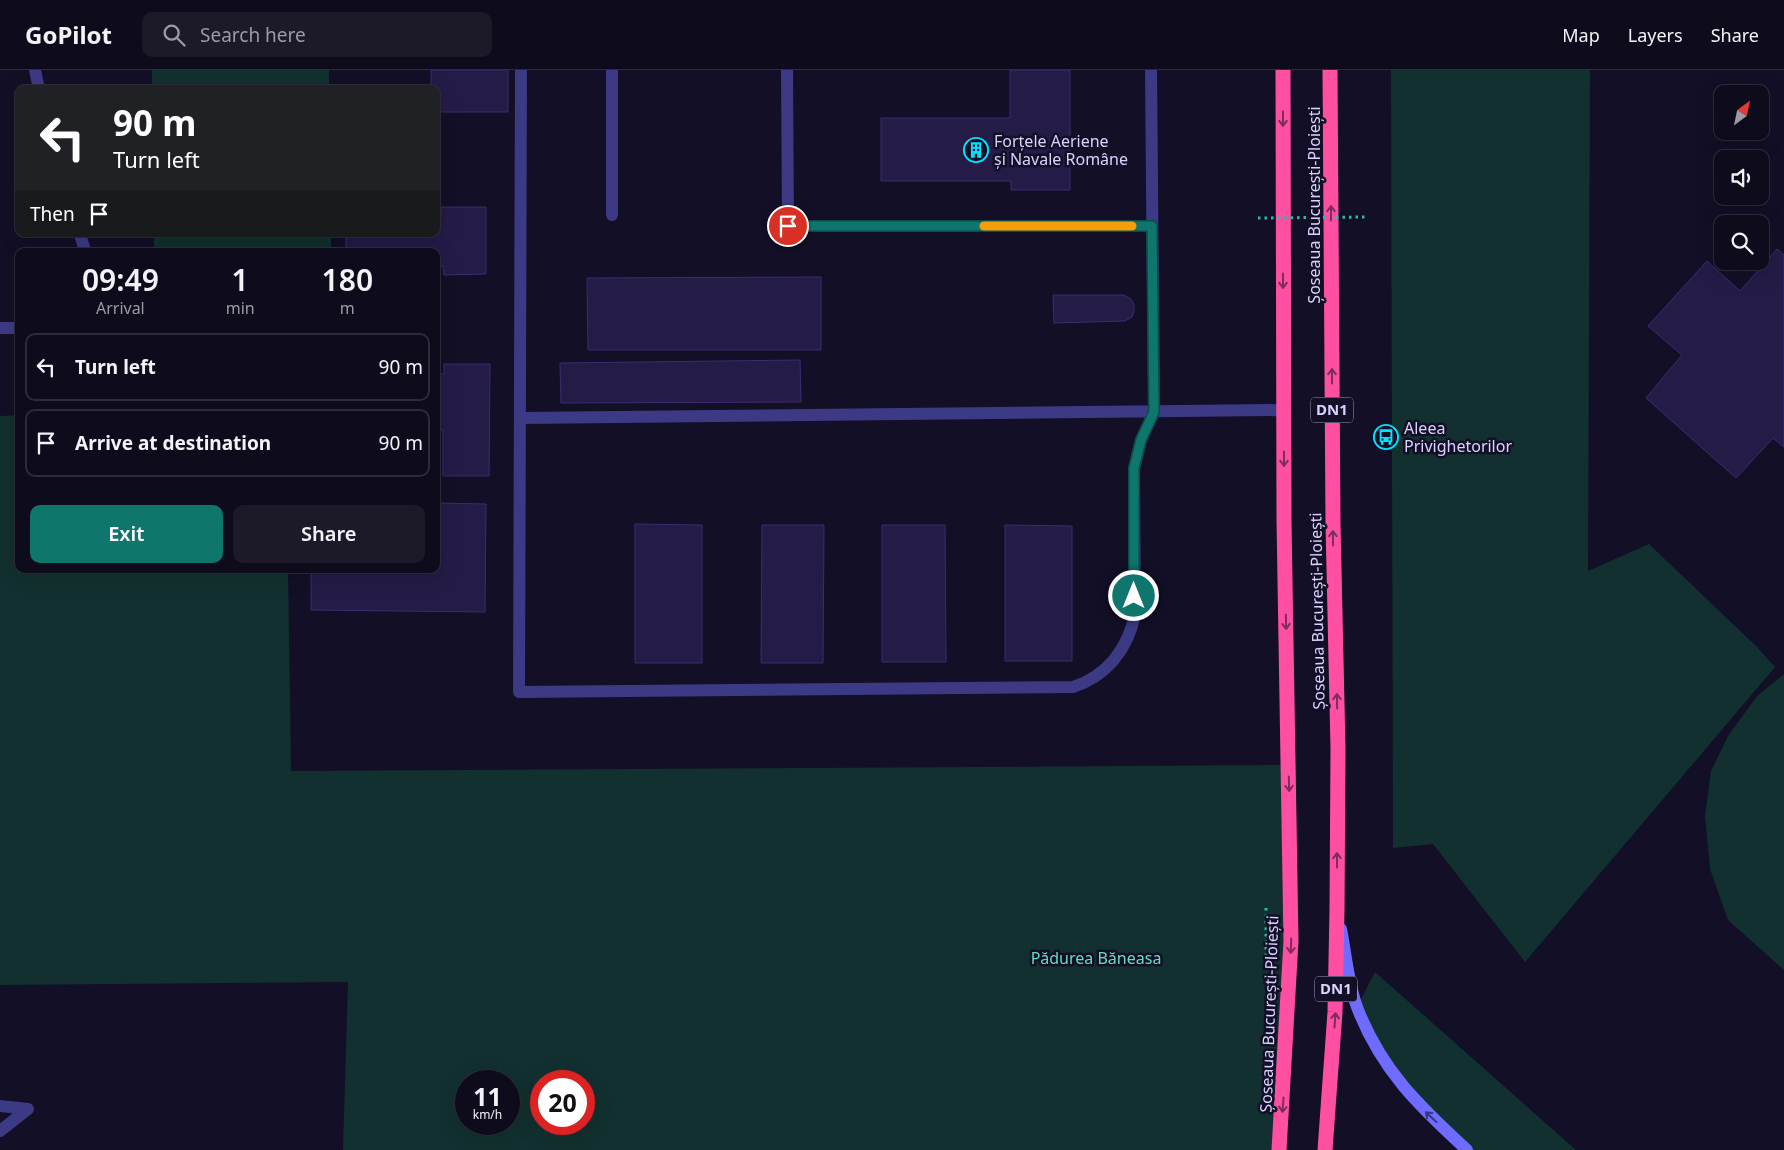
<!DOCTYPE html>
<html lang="en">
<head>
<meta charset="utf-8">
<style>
	body { margin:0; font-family:"Noto Sans",sans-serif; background:#1c1929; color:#f1f3f6; height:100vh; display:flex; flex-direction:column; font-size:19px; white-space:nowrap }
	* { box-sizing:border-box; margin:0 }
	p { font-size:16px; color:#9b9ba3 }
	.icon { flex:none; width:28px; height:28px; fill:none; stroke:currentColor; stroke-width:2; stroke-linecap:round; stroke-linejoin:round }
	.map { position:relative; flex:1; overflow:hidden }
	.sheet { position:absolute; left:15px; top:178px; width:425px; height:325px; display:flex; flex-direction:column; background:#0e0b1c; border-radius:10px; box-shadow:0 5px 20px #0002,0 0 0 1px #2e2b3b }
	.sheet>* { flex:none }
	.hud { position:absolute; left:15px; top:15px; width:425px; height:152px; border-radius:10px; box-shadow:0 5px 20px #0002,0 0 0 1px #2e2b3b; background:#202124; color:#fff; overflow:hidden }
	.needle { width:32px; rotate:33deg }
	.tools { position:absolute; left:1714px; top:15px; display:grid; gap:10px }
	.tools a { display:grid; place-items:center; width:55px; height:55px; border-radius:10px; background:#0e0b1c; box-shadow:0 5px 20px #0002,0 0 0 1px #2e2b3b; font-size:25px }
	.speed { position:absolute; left:455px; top:1000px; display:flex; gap:10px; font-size:25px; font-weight:700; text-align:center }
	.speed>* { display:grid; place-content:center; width:65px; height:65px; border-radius:50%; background:#0e0b1c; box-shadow:0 5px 20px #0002,0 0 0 1px #2e2b3b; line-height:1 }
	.speed small { font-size:12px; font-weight:400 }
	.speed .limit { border:8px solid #d22; background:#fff; color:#111 }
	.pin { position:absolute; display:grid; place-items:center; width:42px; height:42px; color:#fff; margin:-21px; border:2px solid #fff; border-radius:50%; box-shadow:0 1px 5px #0007 }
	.me { position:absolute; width:55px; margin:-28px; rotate:0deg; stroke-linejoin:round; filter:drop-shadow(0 0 4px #0008) }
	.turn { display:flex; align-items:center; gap:18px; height:105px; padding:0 15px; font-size:22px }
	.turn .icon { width:65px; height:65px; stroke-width:2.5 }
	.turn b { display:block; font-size:35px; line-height:42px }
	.then { display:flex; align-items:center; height:48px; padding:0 15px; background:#0003; gap:10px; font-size:19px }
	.eta { display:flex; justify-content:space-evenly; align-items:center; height:85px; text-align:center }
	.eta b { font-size:30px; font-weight:600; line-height:35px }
	.action { display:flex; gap:10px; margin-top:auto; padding:10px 15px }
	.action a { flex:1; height:58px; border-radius:10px; background:#0f766e; color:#fff; font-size:20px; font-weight:600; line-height:58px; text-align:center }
	.action a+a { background:#1c1929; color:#f1f3f6 }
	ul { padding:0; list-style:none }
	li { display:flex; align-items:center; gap:15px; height:68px; margin:0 10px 8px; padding:0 5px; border:2px solid #2e2b3b; border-radius:10px }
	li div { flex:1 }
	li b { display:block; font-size:19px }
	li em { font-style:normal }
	header { display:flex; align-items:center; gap:30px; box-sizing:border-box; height:70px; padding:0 25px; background:#0e0b1c; border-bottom:1px solid #2e2b3b }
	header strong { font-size:24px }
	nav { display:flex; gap:28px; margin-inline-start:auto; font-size:18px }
	.search { width:350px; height:45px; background:#1c1929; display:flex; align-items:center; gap:12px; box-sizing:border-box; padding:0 18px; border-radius:10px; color:#9b9ba3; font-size:19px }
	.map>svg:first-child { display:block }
	.green { fill:#12302f; fill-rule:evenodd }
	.building { fill:#241b47; stroke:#3b2d73 }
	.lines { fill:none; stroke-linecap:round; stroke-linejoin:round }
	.path { stroke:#2fb8b0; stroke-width:3; stroke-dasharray:2.5 4; stroke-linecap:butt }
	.lane { stroke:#3d3a85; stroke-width:12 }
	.secondary { stroke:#6f6bff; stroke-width:12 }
	.highway { stroke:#ff4fa3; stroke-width:15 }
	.path-bridge { stroke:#2fb8b0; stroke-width:3; stroke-dasharray:2.5 4; stroke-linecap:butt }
	.oneway { stroke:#7d2c5e }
	.oneway2 { stroke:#38347d }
	.route-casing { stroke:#0a4d48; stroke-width:12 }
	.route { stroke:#0f766e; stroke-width:9 }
	.slow { stroke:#f59e0b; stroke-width:9 }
	.labels { text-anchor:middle; stroke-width:5; stroke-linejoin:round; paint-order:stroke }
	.shield { fill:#130f26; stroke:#9e99be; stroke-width:1 }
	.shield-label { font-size:15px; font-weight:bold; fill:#d9d4ff }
	.poi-label { font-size:16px; fill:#d9d4ff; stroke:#130f26; text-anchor:start }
	.street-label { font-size:16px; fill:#d9d4ff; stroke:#130f26 }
	.park-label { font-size:16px; fill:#5fe0c0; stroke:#130f26 }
</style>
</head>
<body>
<header>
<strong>GoPilot</strong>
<div class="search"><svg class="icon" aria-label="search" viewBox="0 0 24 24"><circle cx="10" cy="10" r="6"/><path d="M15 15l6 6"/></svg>Search here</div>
<nav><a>Map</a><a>Layers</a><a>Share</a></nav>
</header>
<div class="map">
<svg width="1784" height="1080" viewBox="0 0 1784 1080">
	<rect width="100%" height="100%" fill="#130f26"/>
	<path class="green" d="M152,0H329V19H152Z
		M1391,0H1590L1588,501L1649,474L1756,576L1775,597L1525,892L1433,774L1393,778Z
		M154,164H331V181H154Z
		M19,345V499H288L291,701L1289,695L1278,1080H343L348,912L0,915V346ZM466,1011H509V1054H466ZM541,1011H584V1054H541Z
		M1784,604V900L1728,850L1710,799L1705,746L1711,701L1728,666L1757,626Z
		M1375,902L1576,1080H1467L1423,1039L1357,937Z"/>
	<path class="building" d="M431,0H508V42H436V19H431Z
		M1010,0H1070V120H1011V111H881V48H1010Z
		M441,137H486V204L444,205L443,196H436V181H346V164H436V144H441Z
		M1777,179L1784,185V377L1773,368L1736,408L1646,328L1682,285L1648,256L1707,191L1740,221Z
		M821,207V280H588L587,208Z
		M1053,225H1124L1131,229L1134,235V241L1132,247L1125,251L1054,253Z
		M800,290L801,332L561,333L560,293Z
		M444,294H490L489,406H443V360H436V304H444Z
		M436,433L486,434L485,542L311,540V499H436Z
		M635,454L702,455V593H635Z
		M762,455H824L823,593H761Z
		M882,455H945L946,592H882Z
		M1005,455L1072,456V591H1005Z"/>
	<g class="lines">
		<path class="path" d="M1266,886V837"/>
		<path class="lane" d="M35,0L39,19
			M521,0L519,622L1073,617C1107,606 1128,579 1135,544L1134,399L1141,370L1154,342L1151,0
			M787,0L788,156H1152
			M612,145V0
			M80,164L85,181
			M0,258H19
			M520,348L1283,340
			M0,1036L28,1039
			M0,1061L28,1039"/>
		<path class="secondary" d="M1341,859C1346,884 1348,913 1357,937C1381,1000 1419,1036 1467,1080"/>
		<path class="highway" d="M1279,1080L1291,871L1284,450L1283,0
			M1325,1080L1335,942L1337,839L1338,679L1333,454L1330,0"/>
		<path class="path-bridge" d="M1258,148L1367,147"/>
	</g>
	<defs><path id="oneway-shaft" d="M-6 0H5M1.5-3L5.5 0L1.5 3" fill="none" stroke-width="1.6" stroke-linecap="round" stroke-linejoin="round" transform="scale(1.25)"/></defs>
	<g class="oneway">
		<use href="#oneway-shaft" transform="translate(1283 49) rotate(90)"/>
		<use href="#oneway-shaft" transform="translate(1331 143) rotate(-90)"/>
		<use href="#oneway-shaft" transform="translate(1283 211) rotate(90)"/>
		<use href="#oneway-shaft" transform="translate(1332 306) rotate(-90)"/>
		<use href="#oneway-shaft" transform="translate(1284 389) rotate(90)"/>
		<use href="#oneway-shaft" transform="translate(1333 468) rotate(-91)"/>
		<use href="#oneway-shaft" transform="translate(1286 552) rotate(89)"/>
		<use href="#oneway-shaft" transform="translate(1337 631) rotate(-91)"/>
		<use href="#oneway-shaft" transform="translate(1289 714) rotate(89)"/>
		<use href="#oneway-shaft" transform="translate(1337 790) rotate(-90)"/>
		<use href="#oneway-shaft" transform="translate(1291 876) rotate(92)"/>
		<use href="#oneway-shaft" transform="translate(1335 950) rotate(-86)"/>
		<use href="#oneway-shaft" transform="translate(1283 1035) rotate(94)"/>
	</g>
	<use class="oneway2" href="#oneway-shaft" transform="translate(1431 1047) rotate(-137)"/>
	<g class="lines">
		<defs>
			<path id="route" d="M788,156H1152L1154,342L1141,370L1134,398V526"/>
		</defs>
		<use href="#route" class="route-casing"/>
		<use href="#route" class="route"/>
		<path class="slow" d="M984,156H1132"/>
	</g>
	<defs>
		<symbol id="building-ring" viewBox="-11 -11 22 22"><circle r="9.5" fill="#130f26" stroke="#00e5ff" stroke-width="1.5"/><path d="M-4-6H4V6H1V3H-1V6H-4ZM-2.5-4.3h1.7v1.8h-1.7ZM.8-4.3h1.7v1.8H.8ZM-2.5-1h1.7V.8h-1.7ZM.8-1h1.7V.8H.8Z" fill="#00e5ff"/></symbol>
		<symbol id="bus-ring" viewBox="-11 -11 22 22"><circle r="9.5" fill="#130f26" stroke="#00e5ff" stroke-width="1.5"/><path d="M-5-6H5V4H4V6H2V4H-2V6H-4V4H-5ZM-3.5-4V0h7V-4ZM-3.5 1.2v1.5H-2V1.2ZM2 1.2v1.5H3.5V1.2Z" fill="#00e5ff"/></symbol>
	</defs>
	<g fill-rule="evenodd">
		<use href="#building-ring" x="962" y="66" width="28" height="28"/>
		<use href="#bus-ring" x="1372" y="353" width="28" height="28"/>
	</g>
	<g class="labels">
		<g class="shield">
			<rect x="1311" y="327.5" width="42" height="25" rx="4"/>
			<rect x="1315" y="906.5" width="42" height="25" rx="4"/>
		</g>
		<g class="shield-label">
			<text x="1332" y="345">DN1</text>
			<text x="1336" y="924">DN1</text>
		</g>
		<g class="poi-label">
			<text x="994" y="77">Forțele Aeriene<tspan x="994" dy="18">și Navale Române</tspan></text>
			<text x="1404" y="364">Aleea<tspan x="1404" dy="18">Privighetorilor</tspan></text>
		</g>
		<g class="street-label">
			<text transform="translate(1314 135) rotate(-90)" y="6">Șoseaua București-Ploiești</text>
			<text transform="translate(1317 541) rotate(-91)" y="6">Șoseaua București-Ploiești</text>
			<text transform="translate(1269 944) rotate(-88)" y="6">Șoseaua București-Ploiești</text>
		</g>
		<g class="park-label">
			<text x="1096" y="894">Pădurea Băneasa</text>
		</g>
	</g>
</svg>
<div class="tools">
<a><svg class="needle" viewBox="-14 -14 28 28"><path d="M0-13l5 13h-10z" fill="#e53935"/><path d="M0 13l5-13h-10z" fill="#9b9ba3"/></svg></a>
<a><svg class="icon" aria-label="sound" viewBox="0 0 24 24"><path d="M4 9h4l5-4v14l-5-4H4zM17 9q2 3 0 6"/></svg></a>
<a><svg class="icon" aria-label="search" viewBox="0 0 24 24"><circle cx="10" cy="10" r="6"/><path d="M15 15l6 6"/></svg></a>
</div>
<div class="speed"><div>11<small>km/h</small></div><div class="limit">20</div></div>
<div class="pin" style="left:788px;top:156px;background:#d93025"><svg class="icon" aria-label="arrive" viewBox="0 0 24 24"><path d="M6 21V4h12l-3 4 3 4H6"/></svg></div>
<svg class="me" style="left:1134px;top:526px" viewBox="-20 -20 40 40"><circle r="17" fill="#0f766e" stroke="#fff" stroke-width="3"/><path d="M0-11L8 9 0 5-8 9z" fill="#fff"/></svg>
<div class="hud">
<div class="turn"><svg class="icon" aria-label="left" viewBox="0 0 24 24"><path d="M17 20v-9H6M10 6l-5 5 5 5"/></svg><div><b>90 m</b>Turn left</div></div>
<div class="then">Then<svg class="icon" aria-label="arrive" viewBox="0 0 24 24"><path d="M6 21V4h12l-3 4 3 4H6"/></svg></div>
</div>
<section class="sheet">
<div class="eta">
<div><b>09:49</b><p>Arrival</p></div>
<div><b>1</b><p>min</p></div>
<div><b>180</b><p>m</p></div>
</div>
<ul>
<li><svg class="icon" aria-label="left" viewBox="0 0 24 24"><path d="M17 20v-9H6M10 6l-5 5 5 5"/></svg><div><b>Turn left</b></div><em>90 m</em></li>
<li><svg class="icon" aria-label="arrive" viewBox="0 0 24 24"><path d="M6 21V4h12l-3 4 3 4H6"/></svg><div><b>Arrive at destination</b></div><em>90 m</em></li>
</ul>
<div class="action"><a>Exit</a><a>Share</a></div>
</section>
</div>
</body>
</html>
